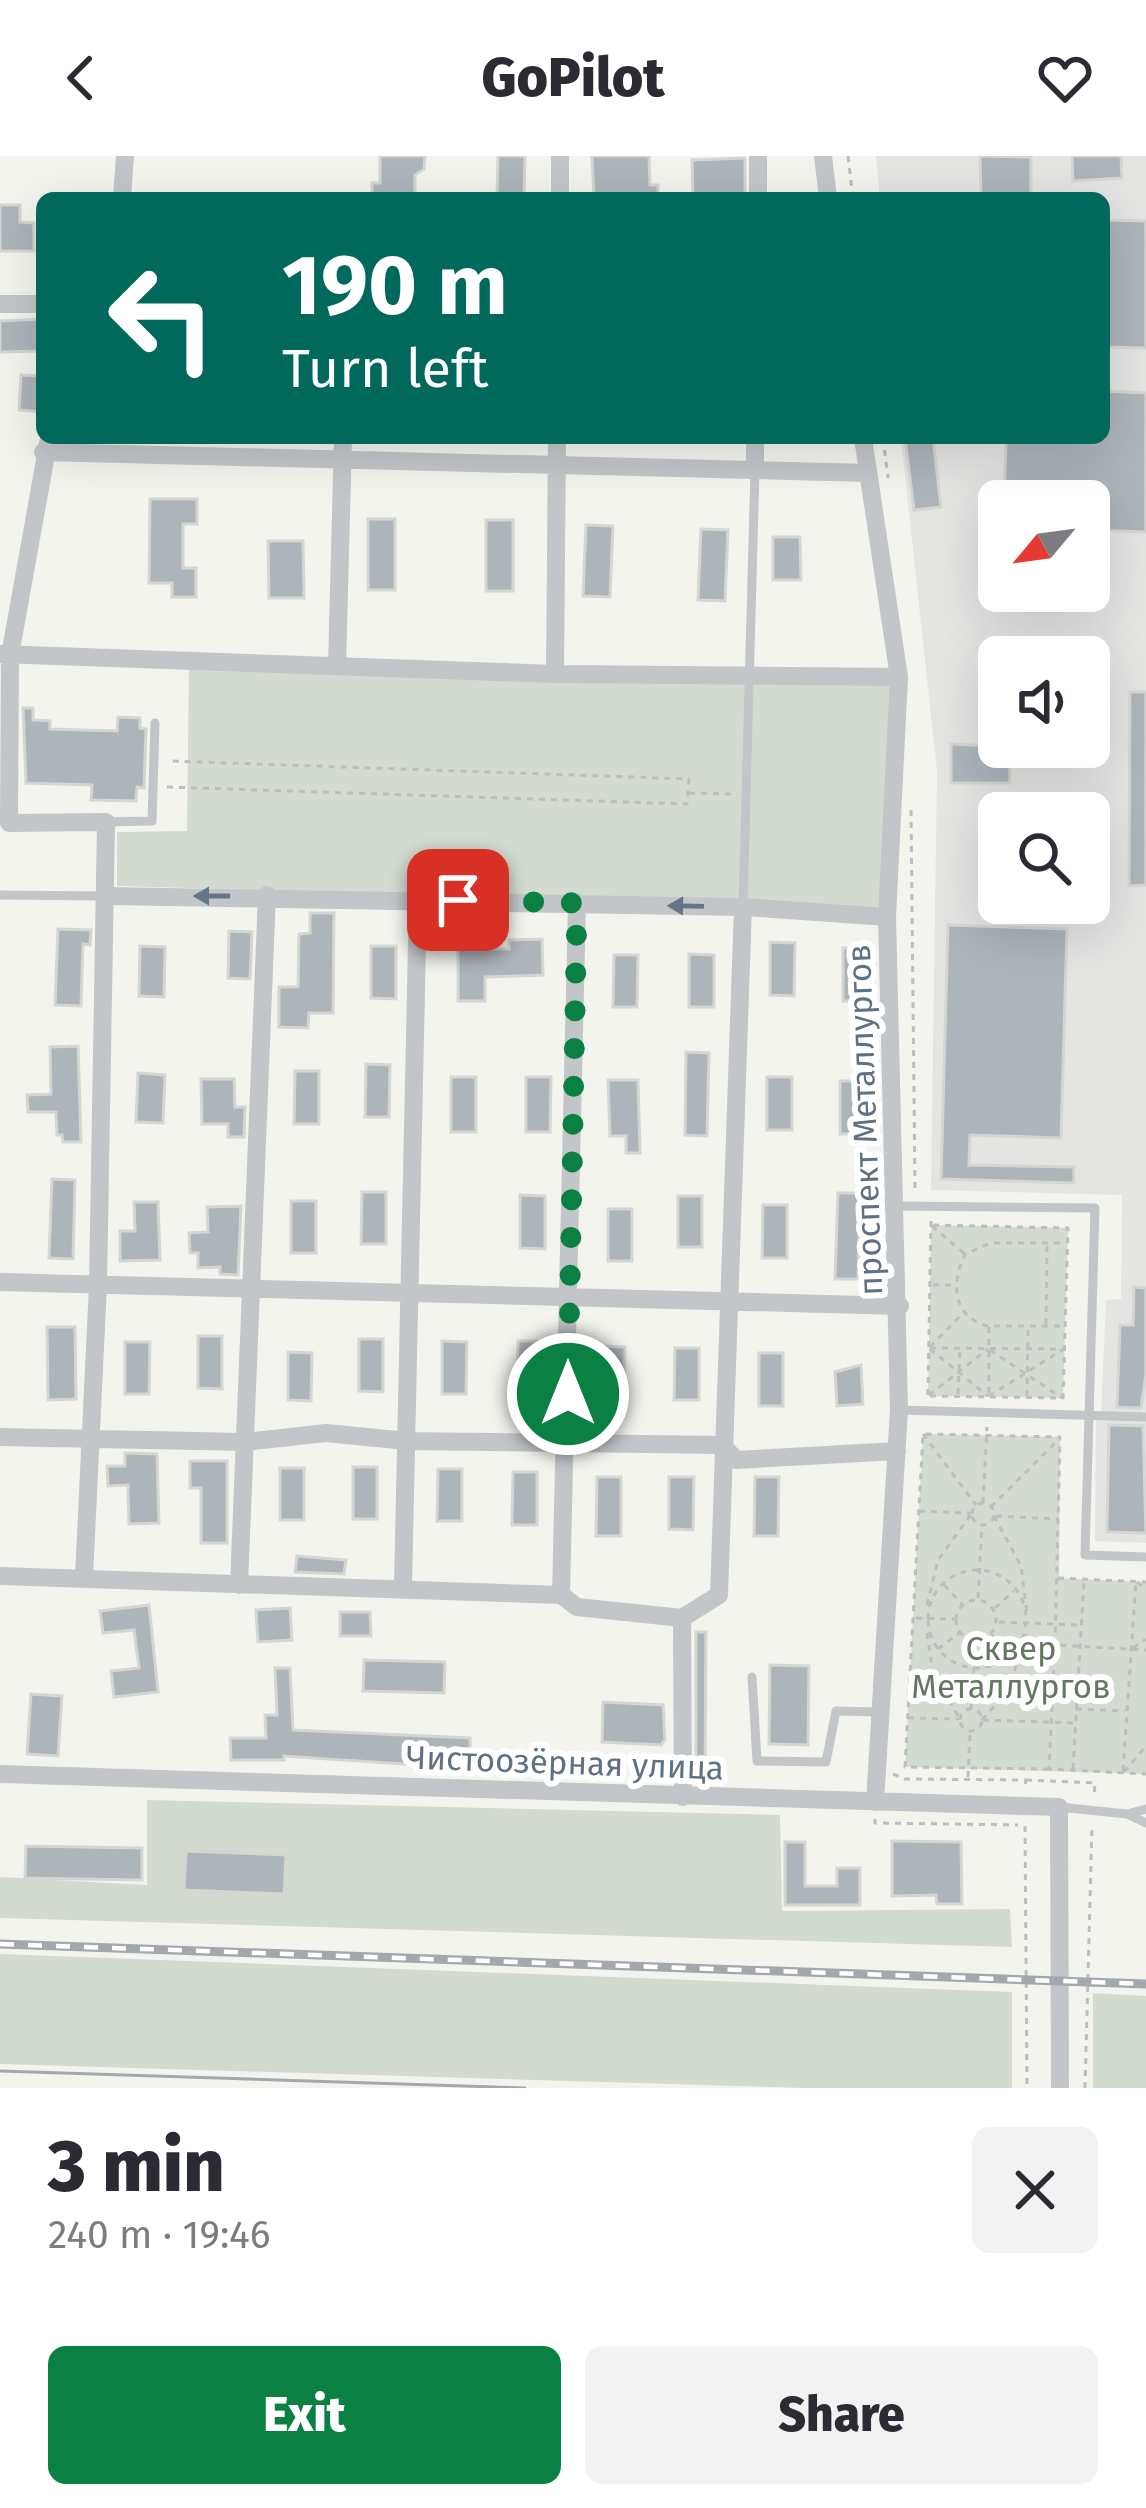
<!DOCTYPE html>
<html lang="en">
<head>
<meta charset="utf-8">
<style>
	body { margin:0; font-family:"Fira Sans",sans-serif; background:#f2f2f3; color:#2b2b33; height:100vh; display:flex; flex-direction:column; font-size:45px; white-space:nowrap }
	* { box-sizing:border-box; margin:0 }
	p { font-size:39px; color:#7c7c81 }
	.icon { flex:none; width:66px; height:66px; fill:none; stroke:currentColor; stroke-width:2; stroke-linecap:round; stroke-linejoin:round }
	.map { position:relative; height:1932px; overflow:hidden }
	.details { display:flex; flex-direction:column; background:#fff; flex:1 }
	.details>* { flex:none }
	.banner { position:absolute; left:36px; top:36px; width:1074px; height:252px; border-radius:18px; box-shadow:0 12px 48px #0002; background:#00695c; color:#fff; overflow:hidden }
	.needle { width:78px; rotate:241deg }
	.tools { position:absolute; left:978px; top:324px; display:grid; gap:24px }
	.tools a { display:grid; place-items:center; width:132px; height:132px; border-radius:18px; background:#fff; box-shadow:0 12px 48px #0002; font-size:60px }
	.pin { position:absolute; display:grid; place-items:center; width:102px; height:102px; color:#fff; margin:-51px; border-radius:24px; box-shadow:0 6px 18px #0006 }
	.me { position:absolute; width:132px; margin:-66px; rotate:0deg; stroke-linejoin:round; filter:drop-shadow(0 0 9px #0008) }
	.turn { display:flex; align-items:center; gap:42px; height:252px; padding:0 48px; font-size:54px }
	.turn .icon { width:156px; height:156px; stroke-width:2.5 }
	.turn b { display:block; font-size:84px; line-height:102px }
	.round { display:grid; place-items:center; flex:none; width:126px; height:126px; border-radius:18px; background:#f2f2f3 }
	.headline { display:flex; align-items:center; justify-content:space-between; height:204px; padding:0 48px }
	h1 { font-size:72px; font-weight:800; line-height:90px }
	.primary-button { display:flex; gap:24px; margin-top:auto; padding:24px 48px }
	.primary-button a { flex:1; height:138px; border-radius:18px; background:#0b8043; color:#fff; font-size:48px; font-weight:800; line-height:138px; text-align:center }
	.primary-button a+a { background:#f2f2f3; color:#2b2b33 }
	header { display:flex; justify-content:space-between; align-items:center; height:156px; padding:0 48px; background:#fff; font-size:54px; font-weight:800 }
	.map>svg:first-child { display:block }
	.built { fill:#e4e5e3; fill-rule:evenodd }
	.green { fill:#d3dbd0 }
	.building { fill:#adb4ba; stroke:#d5d5d2; stroke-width:3 }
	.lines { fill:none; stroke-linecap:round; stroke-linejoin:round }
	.path { stroke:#bcbec0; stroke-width:3; stroke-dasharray:6 6; stroke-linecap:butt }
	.service { stroke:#c2c6c9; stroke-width:9 }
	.minor { stroke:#c2c6c9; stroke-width:18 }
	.tram { stroke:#a2a8ae; stroke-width:3 }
	.rail-casing { stroke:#a2a8ae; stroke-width:9 }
	.rail { stroke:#fff; stroke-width:4.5; stroke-dasharray:14; stroke-linecap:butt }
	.oneway { fill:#657586 }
	.route { stroke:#0b8043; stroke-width:21; stroke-dasharray:0 37.8 }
	.labels { text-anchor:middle; stroke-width:12; stroke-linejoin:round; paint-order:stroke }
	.street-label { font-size:33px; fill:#607183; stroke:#fff }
	.park-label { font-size:33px; fill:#63795f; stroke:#fff }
</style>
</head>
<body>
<header><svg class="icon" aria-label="back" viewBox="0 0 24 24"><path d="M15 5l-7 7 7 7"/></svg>GoPilot<svg class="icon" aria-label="heart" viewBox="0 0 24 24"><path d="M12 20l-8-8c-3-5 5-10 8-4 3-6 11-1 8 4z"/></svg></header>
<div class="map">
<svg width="1146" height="1932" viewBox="0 0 1146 1932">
	<rect width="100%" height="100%" fill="#f4f4ef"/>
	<path class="built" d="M876,0H1146V1387L1095,1385L1096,1258H1101L1106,1144L1121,1143L1122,1039L931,1034L937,616L901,282H1104V42H880ZM999,345H1089V435H999ZM999,501H1089V591H999ZM999,657H1089V747H999Z"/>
	<path class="green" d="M189,506L894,519L887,752L117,730V676L187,675Z
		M931,1069L1068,1072L1063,1242L928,1240Z
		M923,1278L1060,1281L1059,1422L1146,1426V1618L905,1611Z
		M147,1644L780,1659L782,1755L1010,1753L1012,1791L0,1762V1721L147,1729Z
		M0,1798L1012,1836V1932H803L0,1908Z
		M1093,1837L1146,1840V1932H1093Z"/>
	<path class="building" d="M380,0H425L424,13L415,19V42H372V27H380Z
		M498,0H525L524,42H497Z
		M592,0H649L650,29H658V42H594Z
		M980,0L1031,1V42H981Z
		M1072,0H1121L1122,22L1073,25Z
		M745,2V42H693L692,4Z
		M0,49H20V66L34,67V95H0Z
		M1104,64L1146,65V192L1104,191Z
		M42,163V195L0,196V165Z
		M21,219L42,220V256L19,254Z
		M1104,235L1146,237V376L1089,374V345H1004L1006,282H1104Z
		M905,282H933L941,351L914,354Z
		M150,343H197V368H183V412H196V441H172V427H149Z
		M368,363H395V434H368Z
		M486,364H513V435H486Z
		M586,369L613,370L610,441L583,440Z
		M701,373L728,374L725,445L698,444Z
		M773,381H800L801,424H773Z
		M268,385H303L304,442H269Z
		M1130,536H1146V729L1129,730Z
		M23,552H33V564L50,565V573L117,575L118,561L140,562V572L146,573L144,632L137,631L136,645L91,644L92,629L26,627Z
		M951,588L1010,591V627H951Z
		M310,757H334L333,857H309L308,872L279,871V831H298L299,778L310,777Z
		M948,769L1067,773L1061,982L970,979L969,1009L1074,1011V1027L941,1023Z
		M58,773L91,774L90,789L83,788L81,850L55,849Z
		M229,775L252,776L250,823L228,822Z
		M542,783L543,819L485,821V845H458V793H509V784Z
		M770,786L795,787L794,840L770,839Z
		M140,790L165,791L164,841L139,840Z
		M371,790H396V843L371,842Z
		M843,792H868L867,845H843Z
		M689,798L714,799V851H689Z
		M614,799H638L637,851H613Z
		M78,890L81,986H63L62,979H57L56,956H28L27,939L51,938L50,891Z
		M686,896L709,897L707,980L685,979Z
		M366,908L390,909L389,961H365Z
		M295,915H319V968H294Z
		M138,917L165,919L163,967L136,966Z
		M451,921H476V976H451Z
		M526,921H551L550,976H526Z
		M767,921H792V974H767Z
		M201,923H234L235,951H245L244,981H228V968H202Z
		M608,924H638L640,997H626V980H610Z
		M840,925H864V978H840Z
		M52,1023L75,1024L73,1103L49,1102Z
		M362,1036H386V1088H361Z
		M838,1037H860L858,1123H835Z
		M520,1039L545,1040V1093L520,1092Z
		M678,1040H702V1091H678Z
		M291,1045H316V1097H291Z
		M134,1046H158L160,1104L120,1105V1075H135Z
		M763,1049H787V1102H762Z
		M241,1050L238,1119L220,1118V1111L198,1112V1097H190L189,1077L208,1076L207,1051Z
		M608,1053H632V1105H608Z
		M1134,1131L1146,1132V1217L1141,1252L1117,1251L1120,1169H1133Z
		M47,1171H75L76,1243L48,1244Z
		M198,1180H222V1233L198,1232Z
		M359,1183H383V1236L359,1235Z
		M442,1185L467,1186L466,1238H442Z
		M518,1185H542V1237H517Z
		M125,1186H150L149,1238H125Z
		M600,1190L625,1191L624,1243H600Z
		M675,1192H699V1244H674Z
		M288,1196L312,1197L311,1245L288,1244Z
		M759,1197H783V1250H759Z
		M861,1209L863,1248L837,1250L835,1216Z
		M1109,1269L1143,1270L1146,1377L1107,1376Z
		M125,1297L157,1298L159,1367L129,1368L128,1329L108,1330L107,1310H125Z
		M190,1305H227V1387H201V1332H190Z
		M353,1311H377V1363H353Z
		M280,1312H304V1364H280Z
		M438,1313H462V1365H437Z
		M513,1316H537V1369H512Z
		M597,1321H621V1380H596Z
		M669,1321H694L693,1374L669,1373Z
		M755,1321H779L778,1380H754Z
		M297,1400L346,1404L344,1418L295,1416Z
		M149,1449L158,1536L114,1541L111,1515L139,1512L134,1474L103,1477L100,1455Z
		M290,1452L292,1484L258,1486L256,1454Z
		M340,1456H370L371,1480H340Z
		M696,1476H706L705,1615H696Z
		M364,1504L445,1506L444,1537L363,1535Z
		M770,1509L809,1510L808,1589L769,1588Z
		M275,1512H290L293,1574L470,1582V1597L512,1600L511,1615L284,1600V1604H231L230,1582H266L265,1559H277Z
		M31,1538L62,1540L58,1600L27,1598Z
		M603,1546L663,1549L665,1584L661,1589L602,1586Z
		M892,1685L961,1686L962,1748H937L936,1739L892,1740Z
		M785,1686H805V1730H837V1712H860V1749H785Z
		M26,1690L142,1692V1724L25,1722Z
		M186,1695L286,1699L284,1738L184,1734Z"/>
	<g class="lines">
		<path class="path" d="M848,0L853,42
			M883,282L888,322
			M167,631L687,648L689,623L170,605
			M689,637L734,638
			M911,654L915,1034
			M932,1070L965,1098
			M933,1129H953
			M1046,1168L1047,1088
			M988,1170C952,1161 951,1127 965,1098L991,1087H1066
			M930,1191L961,1159
			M930,1192L1064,1193
			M930,1193L988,1240
			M990,1194L1062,1242
			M989,1237V1170H1062
			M958,1238L960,1194
			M928,1239L931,1062
			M929,1239L988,1193
			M930,1240L1063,1242L1068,1072L931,1069
			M989,1240L1062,1194
			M1027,1240L1028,1171
			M923,1278L976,1349
			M972 1358a11 11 0 1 1 22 0a11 11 0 1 1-22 0Z
			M983,1347L987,1271
			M991,1351L1058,1284
			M919,1355L970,1357
			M994,1360L1021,1410L1027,1457
			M996,1360L1058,1363
			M928 1463a49 49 0 1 1 98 0a49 49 0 1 1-98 0Z
			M1058,1422L1146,1426
			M1137,1426L1146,1433
			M944,1429L962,1448
			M978,1442L982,1369
			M956 1464a20 20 0 1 1 40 0a20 20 0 1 1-40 0Z
			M927,1449L938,1404L972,1357
			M995,1452L1014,1435
			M916,1462L954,1463
			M999,1466L1079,1469
			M927,1477L933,1517L960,1563
			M992,1479L1010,1499
			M1055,1490L1049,1613L1146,1618
			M1133,1492L1146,1483
			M938,1493L959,1477
			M1055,1536H1075
			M971,1553L976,1484
			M1076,1553L1125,1555
			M960 1564a11 11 0 1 1 22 0a11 11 0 1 1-22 0Z
			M908,1562L958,1563
			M982,1564L1008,1535L1026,1478
			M983,1564L1076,1567
			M1049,1613L905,1611L923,1278L1060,1281L1055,1489L1146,1494
			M1073,1613L1084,1424
			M1123,1615L1136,1425
			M1124,1616L1146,1590
			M893,1618L905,1623L1026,1624L1025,1630
			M968,1621L970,1577
			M1026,1624L1095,1627L1094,1642
			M875,1663V1667L1018,1669
			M1025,1670L1027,1932
			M1085,1932L1092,1670"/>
		<path class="service" d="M106,666L152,665L155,567
			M0,739L107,740
			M743,751L755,314
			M898,1050L1095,1052L1085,1399L1146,1401
			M899,1254L1146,1261
			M752,1521L757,1605L826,1606L836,1555L880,1556
			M1059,1651L1127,1658L1146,1667
			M1127,1658L1146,1653"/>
		<path class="minor" d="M823,0L828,42
			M122,42L125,0
			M560,42V0
			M758,42V0
			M0,148H42
			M49,282L10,499L9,667L106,666L98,1129L84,1421
			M863,282L899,521L887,761L899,1254L875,1646
			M43,296L868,317
			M755,314V282
			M0,498L555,518L899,521
			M337,510L343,282
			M555,518L557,282
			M107,740L743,751L887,761
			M0,1126L900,1150
			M0,1281L245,1286L326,1277L407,1285L722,1289L736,1304L897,1295
			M0,1420L561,1439L577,1451L682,1462
			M239,1429L267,739
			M403,1430L418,743
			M561,1439L577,747
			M0,1618L1059,1651L1060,1932
			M683,1641L682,1462L719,1439L743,751"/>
		<path class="tram" d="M0,1915L525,1932"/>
		<defs>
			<path id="rail" d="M0,1788L1146,1828"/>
		</defs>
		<use href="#rail" class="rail-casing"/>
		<use href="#rail" class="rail"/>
	</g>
	<defs><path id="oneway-solid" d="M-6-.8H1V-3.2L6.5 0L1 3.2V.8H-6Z" transform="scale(3)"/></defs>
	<g class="oneway">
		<use href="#oneway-solid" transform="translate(212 740) rotate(180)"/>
		<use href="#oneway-solid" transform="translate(686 750) rotate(-179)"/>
	</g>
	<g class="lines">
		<path class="route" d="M458,744L577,747L568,1238"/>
	</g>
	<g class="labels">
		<g class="street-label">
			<text transform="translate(864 964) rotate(-92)" y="12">проспект Металлургов</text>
			<text transform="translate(565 1606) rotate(2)" y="12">Чистоозёрная улица</text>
		</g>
		<g class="park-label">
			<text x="1011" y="1504">Сквер<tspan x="1011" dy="38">Металлургов</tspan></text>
		</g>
	</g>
</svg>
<div class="tools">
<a><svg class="needle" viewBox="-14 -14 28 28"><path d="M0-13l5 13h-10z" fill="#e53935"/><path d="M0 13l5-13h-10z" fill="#7c7c81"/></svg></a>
<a><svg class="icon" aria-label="sound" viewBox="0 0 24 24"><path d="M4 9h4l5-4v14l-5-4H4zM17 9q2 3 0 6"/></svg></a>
<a><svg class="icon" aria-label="search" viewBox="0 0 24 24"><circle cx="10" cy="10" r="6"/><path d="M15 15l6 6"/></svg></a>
</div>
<div class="pin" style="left:458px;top:744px;background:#d93025"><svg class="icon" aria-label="arrive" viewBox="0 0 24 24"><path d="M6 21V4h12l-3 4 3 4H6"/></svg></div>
<svg class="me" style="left:568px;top:1238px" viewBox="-20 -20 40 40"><circle r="17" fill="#0b8043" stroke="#fff" stroke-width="3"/><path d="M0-11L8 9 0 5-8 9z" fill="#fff"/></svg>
<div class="banner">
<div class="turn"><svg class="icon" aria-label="left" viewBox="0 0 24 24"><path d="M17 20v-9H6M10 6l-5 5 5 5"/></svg><div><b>190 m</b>Turn left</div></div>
</div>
</div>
<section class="details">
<div class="headline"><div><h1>3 min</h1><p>240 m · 19:46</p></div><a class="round"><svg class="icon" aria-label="close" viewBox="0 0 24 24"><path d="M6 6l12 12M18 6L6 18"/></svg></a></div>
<div class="primary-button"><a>Exit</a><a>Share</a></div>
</section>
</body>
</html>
